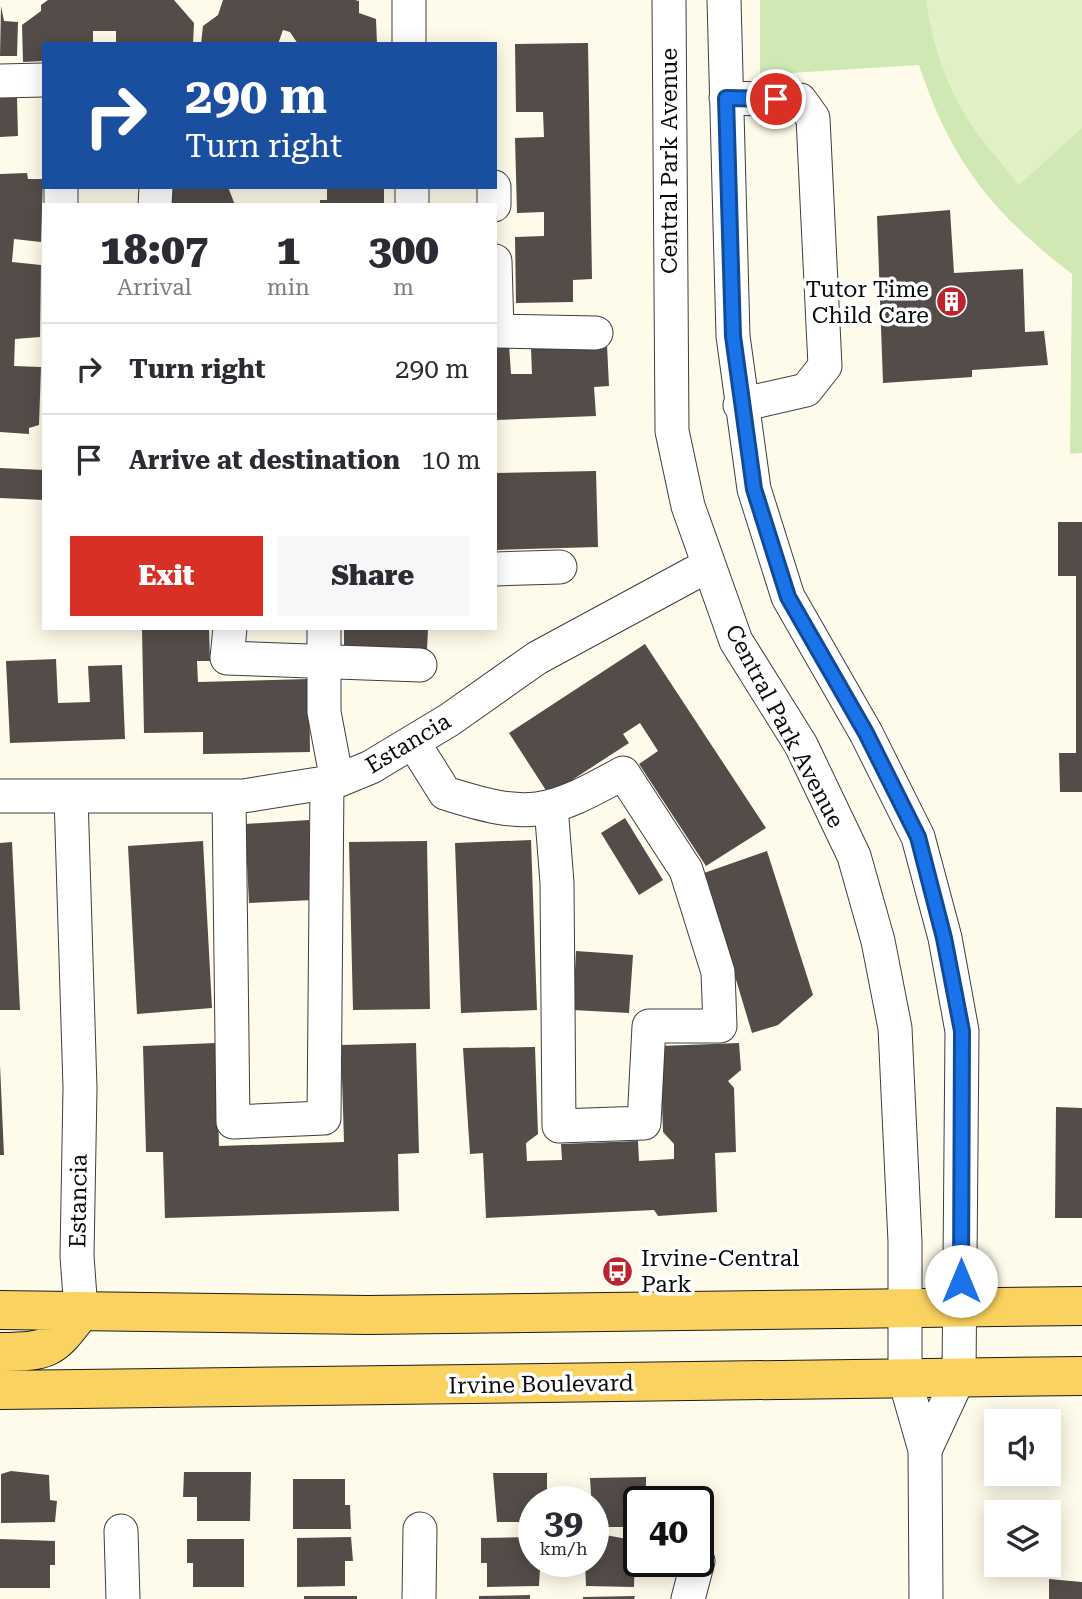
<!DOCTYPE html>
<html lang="en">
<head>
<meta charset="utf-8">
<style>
	body { margin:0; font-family:"Roboto Serif",serif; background:#f7f7f7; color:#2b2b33; height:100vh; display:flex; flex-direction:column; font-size:26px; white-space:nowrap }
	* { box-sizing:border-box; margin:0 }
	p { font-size:23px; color:#7c7c81 }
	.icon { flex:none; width:38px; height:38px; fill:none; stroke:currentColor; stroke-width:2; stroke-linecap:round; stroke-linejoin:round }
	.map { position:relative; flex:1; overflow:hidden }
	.details { position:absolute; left:42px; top:203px; width:455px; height:427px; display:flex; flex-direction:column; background:#fff; border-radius:0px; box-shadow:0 4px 18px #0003 }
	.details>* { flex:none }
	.banner { position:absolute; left:42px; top:42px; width:455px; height:147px; border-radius:0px; box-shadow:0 4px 18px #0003; background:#1a4fa0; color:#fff; overflow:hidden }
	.tools { position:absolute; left:984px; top:1409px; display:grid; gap:14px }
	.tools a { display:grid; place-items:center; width:77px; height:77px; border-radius:0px; background:#fff; box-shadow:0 4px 18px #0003; font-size:35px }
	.speed { position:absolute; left:518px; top:1486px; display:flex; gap:14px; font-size:35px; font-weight:700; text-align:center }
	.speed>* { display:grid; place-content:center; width:91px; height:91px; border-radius:50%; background:#fff; box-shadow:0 4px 18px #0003; line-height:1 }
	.speed small { font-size:18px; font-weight:400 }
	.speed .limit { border:4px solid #111; border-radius:10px; background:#fff; color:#111 }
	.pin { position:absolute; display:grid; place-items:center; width:60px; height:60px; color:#fff; margin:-30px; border:4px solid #fff; border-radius:50%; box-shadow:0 2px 7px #0007 }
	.me { position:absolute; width:77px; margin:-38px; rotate:0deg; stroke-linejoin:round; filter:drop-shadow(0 0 5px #0008) }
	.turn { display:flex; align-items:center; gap:24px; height:147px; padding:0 28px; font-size:32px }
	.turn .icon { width:91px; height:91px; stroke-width:2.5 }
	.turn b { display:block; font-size:49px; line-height:60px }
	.eta { display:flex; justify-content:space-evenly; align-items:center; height:119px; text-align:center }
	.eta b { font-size:42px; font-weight:800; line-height:49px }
	.button { display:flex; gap:14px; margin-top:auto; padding:14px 28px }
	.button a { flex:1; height:80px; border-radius:0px; background:#d93025; color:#fff; font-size:28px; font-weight:800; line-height:80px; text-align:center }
	.button a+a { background:#f7f7f7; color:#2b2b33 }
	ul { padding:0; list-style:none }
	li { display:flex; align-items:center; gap:21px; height:91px; padding:0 28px; border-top:2px solid #e1e1e2 }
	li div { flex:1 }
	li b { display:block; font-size:26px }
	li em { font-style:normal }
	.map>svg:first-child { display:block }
	.green { fill:#d0e9b4 }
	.pitch { fill:#e2f0c6 }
	.building { fill:#544c48 }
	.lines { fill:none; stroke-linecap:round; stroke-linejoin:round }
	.minor-casing { stroke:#3e3e3e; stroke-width:35 }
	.major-casing { stroke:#1c1c1c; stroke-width:40 }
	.minor { stroke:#fff; stroke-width:33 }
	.major { stroke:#f9d260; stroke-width:38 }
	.route-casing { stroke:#114b97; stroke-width:18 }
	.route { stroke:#1a73e8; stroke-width:12 }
	.labels { text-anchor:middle; stroke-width:7; stroke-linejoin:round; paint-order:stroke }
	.street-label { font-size:23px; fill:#0b0b0b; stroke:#fff }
	.poi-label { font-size:23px; fill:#0b0b0b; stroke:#fff; text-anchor:end }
</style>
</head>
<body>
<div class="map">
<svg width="1082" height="1599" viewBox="0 0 1082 1599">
	<rect width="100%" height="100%" fill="#fffbea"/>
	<path class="green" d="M760,0H1082V453L1070,454L1072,274C991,212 951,161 919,65L760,75Z"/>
	<path class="pitch" d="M926,0H1082V128L1019,185C1004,165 986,147 972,126C947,88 932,45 926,0Z"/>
	<path class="building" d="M48,0H174L194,23L193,44H116V31H93V44H44V61L23,62L22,25L41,11V5Z
		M223,0H355L359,1V13L376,19L377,44H298L290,32L283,30L278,44H201L203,26L218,15Z
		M1,6L4,21L18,22L17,56H0Z
		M588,43L592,279L573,280V302L516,303L515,237L544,236V212L517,213L515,138L544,137L543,112H516L515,44Z
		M0,98H17L18,136L0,137Z
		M27,173L28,179H43L41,242L14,239L12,262L41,265L40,337L15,339L14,366L41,367L39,425L29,428V434L0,432V174Z
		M167,187H228L235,205H167Z
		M327,187H384V205H320V200H327Z
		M950,210L954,273L1023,269L1025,332L1044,331L1048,365L972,370V377L883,383L877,216Z
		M509,345L511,374H532L531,348L607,345L609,386L594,387L596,416L495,420V346Z
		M0,468L44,470V500L0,498Z
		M596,471L598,547L495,550V473Z
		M1058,522H1082V792H1060L1059,753H1076V576H1058Z
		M142,628H209L210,661H197L198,682L309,679L310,752L203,754V732L144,733Z
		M344,628H428L427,650L344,648Z
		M645,644L766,828L706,866L639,764L658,751L640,723L623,734L629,743L549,795L509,733Z
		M56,659L58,703L90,702L88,666L122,665L125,739L10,743L6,661Z
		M625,818L663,880L639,895L601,833Z
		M309,820L313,900L249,903L245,824Z
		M531,840L537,1010L461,1013L455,843Z
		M203,841L212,1008L137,1014L128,846Z
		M427,841L430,1009L353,1010L349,842Z
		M12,842L20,1010H0V843Z
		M767,851L813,995L778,1025L752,1033L704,873Z
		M576,951L633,955L629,1013L573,1010Z
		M216,1043L219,1146L344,1142L341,1045L416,1043L419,1153L398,1154L399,1211L165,1218L163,1152H146L143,1046Z
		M739,1043L741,1070L728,1081L734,1088L736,1152L715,1153L717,1212L658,1216L654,1210L486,1218L483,1153L470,1154L463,1048L535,1047L538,1134L526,1143L527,1161L562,1160L561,1144L638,1141L639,1161L674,1159V1144L663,1132L660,1046Z
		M0,1065L4,1155H0Z
		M1056,1107L1082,1108V1218H1055Z
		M11,1471L49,1475L50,1500L57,1501L55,1522L1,1523V1474Z
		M184,1472H251L250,1521H197V1497H183Z
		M493,1473H547V1502H534V1522H497Z
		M646,1477V1501L639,1502V1527H593L590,1478Z
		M293,1479H345V1505H350L351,1529H293Z
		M600,1534L627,1539V1554H635L634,1587L586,1586L585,1561H593V1537Z
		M351,1537L353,1561H345V1586L297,1587V1538Z
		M534,1537V1561H539L540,1568L539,1586L487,1587V1563H481V1538Z
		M0,1539L55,1541V1565H50V1588H0Z
		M187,1539H244V1587H193V1563H187Z
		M1049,1579L1082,1582V1599H1049Z
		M530,1595V1599H479V1596Z
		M304,1596H357V1599H304Z
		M635,1596L634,1599H583V1597Z"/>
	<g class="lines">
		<defs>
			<path id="minor" d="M409,0V44
				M669,0L672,431L688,506L736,641L801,745L854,856L878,941L895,1028L905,1242V1380L925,1450L926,1599
				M724,0L733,336L754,489L788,597L866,733L918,837L945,938L962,1031L959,1377L925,1450
				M0,81L44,80
				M726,98L800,100L813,118L825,366L806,390L740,405
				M61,187V205
				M412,187V205
				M494,187V205
				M155,205L156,187
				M495,261L497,331
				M495,331L596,333
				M495,569L560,567
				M230,628L227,658L420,665
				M324,628V712L337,781
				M413,742L445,793C530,820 547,815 623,773L686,870L718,972L720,1026H649L644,1123L559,1126L557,883L551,806
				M0,796H243L337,781L371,767L449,720L537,658L707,566
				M71,796L80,1088L77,1256L81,1311
				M229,796L233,1122L324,1118L327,783
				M121,1531L123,1599
				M419,1599L420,1529
				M688,1599L698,1561"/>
			<path id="major" d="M0,1310L368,1315L1082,1306
				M0,1352C49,1351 51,1351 81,1311
				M0,1390L1082,1376"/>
		</defs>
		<use href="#minor" class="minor-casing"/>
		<use href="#major" class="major-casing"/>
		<use href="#minor" class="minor"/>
		<use href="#major" class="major"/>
	</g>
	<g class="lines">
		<defs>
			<path id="route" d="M776,99L726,98L733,336L754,489L788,597L866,733L918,837L944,938L962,1031L961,1281"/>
		</defs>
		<use href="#route" class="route-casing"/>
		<use href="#route" class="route"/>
	</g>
	<defs>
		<symbol id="building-disc" viewBox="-11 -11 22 22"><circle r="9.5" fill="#bb242d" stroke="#fff"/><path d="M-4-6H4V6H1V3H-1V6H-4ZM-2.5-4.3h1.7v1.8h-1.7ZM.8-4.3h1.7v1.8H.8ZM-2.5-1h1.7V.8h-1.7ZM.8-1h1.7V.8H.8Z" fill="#fff"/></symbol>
		<symbol id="bus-disc" viewBox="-11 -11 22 22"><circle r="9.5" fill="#bb242d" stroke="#fff"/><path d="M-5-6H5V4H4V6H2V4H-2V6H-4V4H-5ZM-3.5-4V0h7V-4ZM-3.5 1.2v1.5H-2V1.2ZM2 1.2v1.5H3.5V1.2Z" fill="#fff"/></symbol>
	</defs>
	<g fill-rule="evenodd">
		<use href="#building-disc" x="934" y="284" width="35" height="35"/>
		<use href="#bus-disc" x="600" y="1254" width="35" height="35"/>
	</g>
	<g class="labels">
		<g class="street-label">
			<text transform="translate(669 161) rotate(-90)" y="8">Central Park Avenue</text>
			<text transform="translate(785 726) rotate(62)" y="8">Central Park Avenue</text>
			<text transform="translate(408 743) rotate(-31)" y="8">Estancia</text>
			<text transform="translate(78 1201) rotate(-89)" y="8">Estancia</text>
			<text transform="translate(541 1384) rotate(-1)" y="8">Irvine Boulevard</text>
		</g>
		<g class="poi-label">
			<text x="929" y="297">Tutor Time<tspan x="929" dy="26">Child Care</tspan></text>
			<text x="641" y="1266" text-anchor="start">Irvine-Central<tspan x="641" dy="26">Park</tspan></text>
		</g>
	</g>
</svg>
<div class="tools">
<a><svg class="icon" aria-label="sound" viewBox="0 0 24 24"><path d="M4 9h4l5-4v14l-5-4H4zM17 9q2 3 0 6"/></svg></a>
<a><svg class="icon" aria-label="layers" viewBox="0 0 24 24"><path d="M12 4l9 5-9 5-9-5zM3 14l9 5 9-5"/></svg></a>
</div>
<div class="speed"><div>39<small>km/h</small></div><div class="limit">40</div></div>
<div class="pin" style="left:776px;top:99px;background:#d93025"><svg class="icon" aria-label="arrive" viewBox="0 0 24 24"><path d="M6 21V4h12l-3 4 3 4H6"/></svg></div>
<svg class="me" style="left:961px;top:1281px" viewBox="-20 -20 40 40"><circle r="19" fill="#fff"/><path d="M0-13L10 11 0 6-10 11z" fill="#1a73e8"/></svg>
<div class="banner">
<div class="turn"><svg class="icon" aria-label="right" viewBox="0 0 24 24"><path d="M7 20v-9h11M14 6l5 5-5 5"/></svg><div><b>290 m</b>Turn right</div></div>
</div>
<section class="details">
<div class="eta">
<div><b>18:07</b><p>Arrival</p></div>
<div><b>1</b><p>min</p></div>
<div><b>300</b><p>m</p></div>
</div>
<ul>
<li><svg class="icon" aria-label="right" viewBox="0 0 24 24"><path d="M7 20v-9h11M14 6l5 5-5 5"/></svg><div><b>Turn right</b></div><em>290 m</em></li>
<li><svg class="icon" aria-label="arrive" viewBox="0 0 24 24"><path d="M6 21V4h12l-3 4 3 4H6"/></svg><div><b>Arrive at destination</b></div><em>10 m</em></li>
</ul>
<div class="button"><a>Exit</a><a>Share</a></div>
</section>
</div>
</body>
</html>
